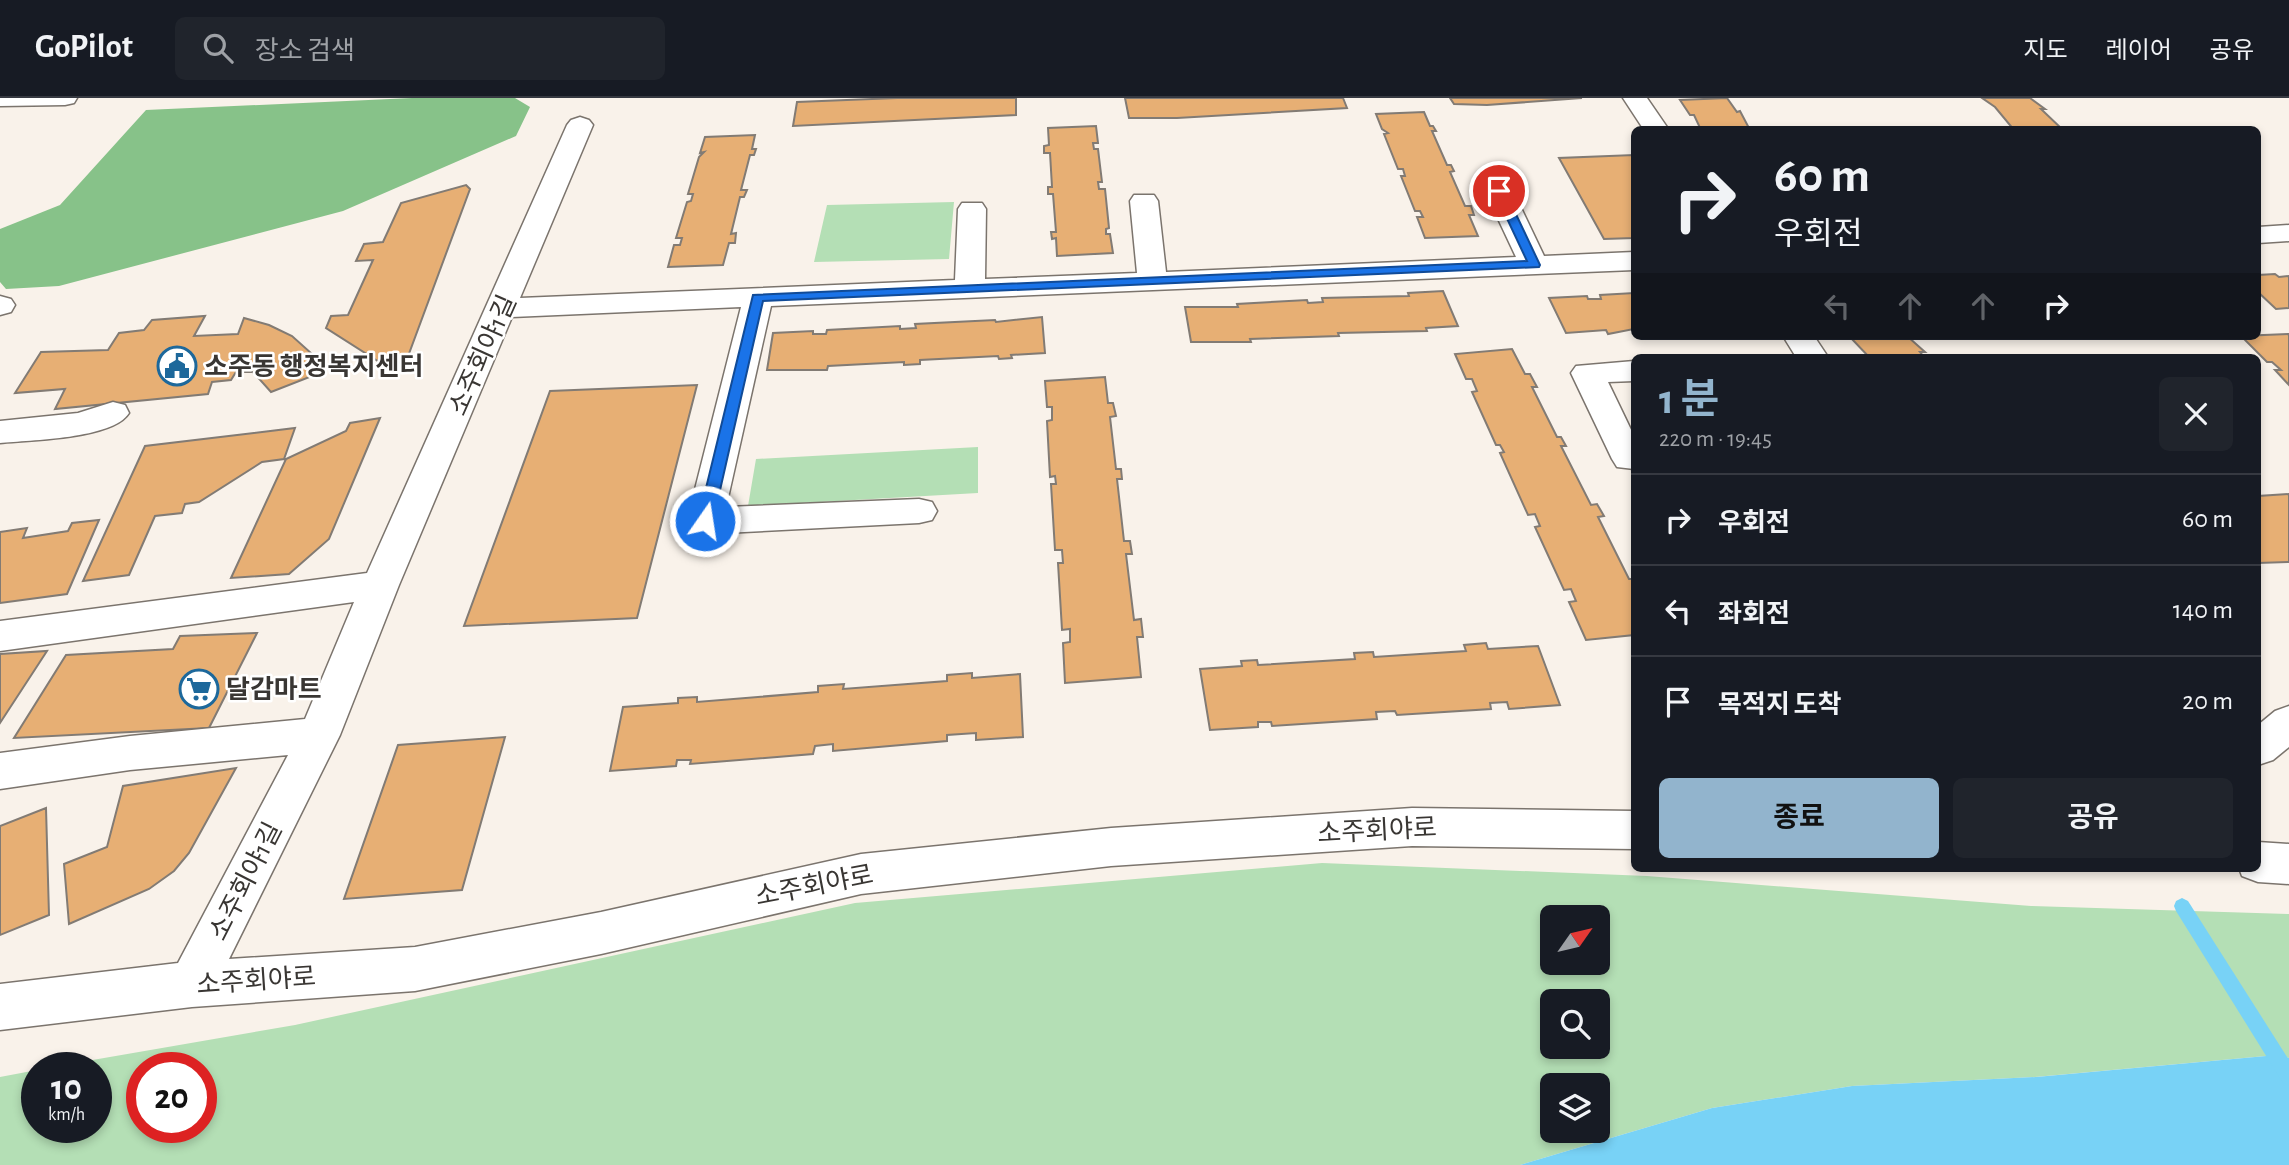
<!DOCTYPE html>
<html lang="ko">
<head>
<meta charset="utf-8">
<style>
	body { margin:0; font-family:"Alegreya Sans","Noto Sans KR",sans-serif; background:#20242c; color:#f1f3f6; height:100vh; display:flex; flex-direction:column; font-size:26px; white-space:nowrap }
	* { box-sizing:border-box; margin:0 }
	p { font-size:23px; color:#9ea1a6 }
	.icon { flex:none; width:38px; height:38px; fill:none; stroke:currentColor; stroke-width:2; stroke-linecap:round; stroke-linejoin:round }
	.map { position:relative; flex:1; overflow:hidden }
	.details { position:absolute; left:1631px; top:256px; width:630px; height:518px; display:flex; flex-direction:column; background:#171b24; border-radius:10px; box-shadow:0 4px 10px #0003 }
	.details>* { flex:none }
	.guide { position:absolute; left:1631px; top:28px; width:630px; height:214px; border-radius:10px; box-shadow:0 4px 10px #0003; background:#171b24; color:#f1f3f6; overflow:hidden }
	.needle { width:46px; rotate:56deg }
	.controls { position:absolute; left:1540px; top:807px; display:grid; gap:14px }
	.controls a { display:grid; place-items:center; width:70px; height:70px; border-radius:10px; background:#171b24; box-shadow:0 4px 10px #0003; font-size:35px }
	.speed { position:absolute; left:21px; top:954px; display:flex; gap:14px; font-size:35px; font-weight:700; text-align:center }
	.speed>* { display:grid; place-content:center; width:91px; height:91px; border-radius:50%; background:#171b24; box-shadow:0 4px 10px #0003; line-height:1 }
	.speed small { font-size:18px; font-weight:400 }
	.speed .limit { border:10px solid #d22; background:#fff; color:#111 }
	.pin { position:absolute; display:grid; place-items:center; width:60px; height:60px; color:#fff; margin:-30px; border:4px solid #fff; border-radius:50%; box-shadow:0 2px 7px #0007 }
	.me { position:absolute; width:77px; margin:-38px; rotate:13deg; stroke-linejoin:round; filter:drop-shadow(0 0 5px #0008) }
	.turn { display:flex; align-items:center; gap:24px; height:147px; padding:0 28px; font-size:32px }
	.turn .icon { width:91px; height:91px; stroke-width:2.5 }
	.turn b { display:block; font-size:49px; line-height:60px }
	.lanes { display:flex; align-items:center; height:66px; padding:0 28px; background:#0003; justify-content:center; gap:35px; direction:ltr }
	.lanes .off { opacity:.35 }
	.round { display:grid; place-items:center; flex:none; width:74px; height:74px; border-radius:10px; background:#20242c }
	.overview { display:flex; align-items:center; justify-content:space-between; height:119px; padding:0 28px }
	h1 { font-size:42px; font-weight:700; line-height:52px; color:#92b4cd }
	.primary-button { display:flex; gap:14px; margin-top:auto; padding:14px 28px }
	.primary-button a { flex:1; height:80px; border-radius:10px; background:#92b4cd; color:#111; font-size:28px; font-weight:700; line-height:80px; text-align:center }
	.primary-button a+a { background:#20242c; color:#f1f3f6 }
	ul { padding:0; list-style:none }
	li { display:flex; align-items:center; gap:21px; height:91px; padding:0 28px; border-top:2px solid #363941 }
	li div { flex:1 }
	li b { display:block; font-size:26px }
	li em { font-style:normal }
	header { display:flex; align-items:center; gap:42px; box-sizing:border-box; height:98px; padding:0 35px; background:#171b24; border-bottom:2px solid #363941 }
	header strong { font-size:33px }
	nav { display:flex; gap:38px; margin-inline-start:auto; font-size:24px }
	.search { width:490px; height:63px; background:#20242c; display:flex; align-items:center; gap:18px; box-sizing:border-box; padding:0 24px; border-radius:10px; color:#9ea1a6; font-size:26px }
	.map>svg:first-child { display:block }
	.green { fill:#b4dfb5; fill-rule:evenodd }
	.forest { fill:#87c289 }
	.water { fill:#78d2f6 }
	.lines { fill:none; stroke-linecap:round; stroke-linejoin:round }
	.stream { fill:#78d2f6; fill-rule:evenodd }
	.building { fill:#e7af74; stroke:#827b74; stroke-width:2 }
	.minor-casing { stroke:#7b746d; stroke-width:3 }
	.minor { fill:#fff; fill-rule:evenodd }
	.route { fill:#1a73e8; stroke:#114b97; stroke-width:2 }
	.labels { text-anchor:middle; stroke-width:5; stroke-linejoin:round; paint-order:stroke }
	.street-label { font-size:26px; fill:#393633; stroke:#fff }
	.poi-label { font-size:26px; font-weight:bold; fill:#393633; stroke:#fff; text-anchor:start }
</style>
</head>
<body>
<header>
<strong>GoPilot</strong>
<div class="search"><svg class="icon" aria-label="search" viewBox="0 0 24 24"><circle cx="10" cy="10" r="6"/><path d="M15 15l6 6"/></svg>장소 검색</div>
<nav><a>지도</a><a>레이어</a><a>공유</a></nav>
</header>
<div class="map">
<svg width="2289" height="1067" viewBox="0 0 2289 1067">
	<rect width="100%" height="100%" fill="#f9f2ea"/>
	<path class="green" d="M954,104L949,161L814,164L827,107Z
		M978,349V395L748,408L756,361Z
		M1322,765L1647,778L2031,808L2289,816V960L2277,957L2035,979L1852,988L1712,1010L1520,1067H0V979L37,972V1029H96V970L52,969L295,927L855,805ZM1552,819H1598V864H1552ZM1552,903H1598V948H1552ZM142,970H201V1029H142ZM1552,987H1598V1032H1552Z"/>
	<path class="forest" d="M412,0H515L530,9L516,38L343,113L59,188L6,191L0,184V131L60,107L146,12Z"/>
	<path class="water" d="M2277,957L2289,960V1067H1520L1712,1010L1852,988L2036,979Z"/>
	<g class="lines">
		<path class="stream" d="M2182,800L2188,803L2289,962V988L2283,985L2176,813L2174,808L2176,803Z"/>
	</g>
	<path class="building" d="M897,0H1016V17L793,28L797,4Z
		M1125,0H1343L1347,10L1177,20H1129Z
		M1450,0H1582L1487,7L1454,6Z
		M1727,0L1737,14L1740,13L1750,32H1701L1694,17H1690L1680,2Z
		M1982,0H2030L2045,11H2041L2063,32H2014L1995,9Z
		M1424,14L1430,28H1433L1436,33H1432L1447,67H1451L1454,73L1450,74L1465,108H1471L1474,117H1469L1478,138L1425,140L1417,119H1423L1420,113H1415L1401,78H1405L1403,71H1398L1384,36L1388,35L1382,31L1376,16Z
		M1096,28L1098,45H1093L1094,51H1098L1102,84H1098L1099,91H1105L1109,130L1106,131V136H1110L1113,155L1057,158L1056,140L1052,141L1051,134H1056L1053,96H1048V89H1052L1050,55H1044V48L1049,47L1048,30Z
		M755,37L752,51H756L754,57H750L741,92H747L744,99H740L731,136L736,135L735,145H729L723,167L668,169L674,147H680L682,140H676L687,104L691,103L693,96H688L699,59L704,54L700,55L705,39Z
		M1634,57V140L1604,141L1559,60Z
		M466,87L470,91L407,261L392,268L384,267L326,230L331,218L348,217L373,162L356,163L364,146L383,144L401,105Z
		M2275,176L2279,179L2289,178V210L2276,211L2258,194V177Z
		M1443,193L1458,228L1426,230L1427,233L1338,235L1339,238L1250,241L1251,244H1191L1185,209H1238L1237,206L1307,202L1308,205L1323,204L1322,200L1409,198L1408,195Z
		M1634,195V231L1608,236L1606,232L1566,235L1549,200L1587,198L1588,201H1601L1600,197Z
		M205,218L194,238L238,236L244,220L269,227L292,238L321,264L325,273L271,294L253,274H236L231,282L212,284L208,296L55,311L65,291L15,295L41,254L108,252L119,235L144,232L152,222Z
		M1042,219L1045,255L1011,257L1012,260L999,261L998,258L920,262V266L904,267V264L828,268L827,272H767L773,235L813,233V236H826L827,232L900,228V231L916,230L915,226L995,222L996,224Z
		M2289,236V287L2275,272H2281L2272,264H2267L2241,238Z
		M1849,238H1907L1925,254H1920L1924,259H1869Z
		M1512,251L1525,276H1530L1537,289H1532L1557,339H1561L1566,348H1561L1591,407L1597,406L1604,418L1598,419L1629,481H1634V537L1586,542L1569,504L1576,503L1571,491L1564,492L1535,429L1540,428L1535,416L1528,417L1500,355L1504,354L1500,347H1496L1472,294L1477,293L1472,281H1466L1455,256Z
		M1105,279L1108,305H1113L1116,318L1110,319L1116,371H1121L1122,381H1117L1124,443H1130L1132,456H1126L1134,522L1141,521L1143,539H1137L1141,579L1065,585L1063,545L1070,544V531L1062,532L1058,465H1063L1062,452H1055L1051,386H1056L1055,378L1050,379L1047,323L1052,322V309H1047L1045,283Z
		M697,287L637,520L464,528L550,293Z
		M380,320L329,441L289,476L231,480L286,361L346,333L350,325Z
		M295,330L284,361L262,364L199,404L185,406L182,415L155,418L129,477L83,483L145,348Z
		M2289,396V464L2258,465V398Z
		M99,422L67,496L0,505V434L27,430L23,440L68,433L72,425Z
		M257,535L209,630L14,640L66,557L173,551L180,538Z
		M1486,545L1488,551L1538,548L1560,607L1509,611L1507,604L1490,605L1491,611L1397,617L1395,613L1376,614L1377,621L1272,628L1271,624H1258V629L1210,632L1200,571L1242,568L1241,563L1257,562L1258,567L1355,561L1354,555L1373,554L1374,559L1466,553L1464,547Z
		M47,553L0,625V556Z
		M972,575V580L1020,576L1023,639L976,642V635L947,637V643L833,653V646L815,648L813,656L690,666L691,662H677L676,668L610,673L623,609L678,605V600L697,599V604L818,594V588L844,586L843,591L947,583V577Z
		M505,639L462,792L344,801L398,647Z
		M236,670L189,755L174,773L149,791L69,826L64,766L107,749L123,688Z
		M46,710L49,817L0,837V728Z"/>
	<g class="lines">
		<defs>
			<path id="minor" d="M0,0H77L74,5L65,7L0,8Z
				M1623,0H1647L1669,32H1644Z
				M580,19L589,22L593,27L520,200L955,182L958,111L962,105H982L986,111L985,181L1137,175L1130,103L1134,97H1154L1158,103L1166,174L1516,159L1485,93L1489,87H1509L1513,93L1544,158L1634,154V172L771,208L726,409L919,401L932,404L937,413L932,422L919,425L705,436L692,432L687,423L741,209L512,219L399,487L340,637L229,861L415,849L601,814L861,756L1111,730L1412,710L1634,713V751L1412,748L1111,768L861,796L601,856L415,893L192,909L0,932V886L178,865L288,657L130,672L0,691V655L130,638L305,621L354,504L0,553V523L367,475L567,27L571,22Z
				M2289,127V143L2258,145V129Z
				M0,198L11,201L15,207L11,214L0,217Z
				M1783,238H1814L1828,259H1796Z
				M1634,263V283L1608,284L1634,338V371L1617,369L1612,361L1571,275L1576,268Z
				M113,304L125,307L129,315C113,341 30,342 0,345V323L78,315Z
				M2289,608V649L2273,662L2258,667V627L2275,613Z
				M2258,744L2289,746V786L2258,784L2242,778L2239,770H2258Z"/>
		</defs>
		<use href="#minor" class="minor-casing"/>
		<use href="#minor" class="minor"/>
	</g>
	<path class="route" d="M1499,90L1505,93L1540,167L1539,169L763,203L713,423L705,428L698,423L753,197L1527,163L1494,93Z"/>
	<defs>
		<symbol id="civic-ring" viewBox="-11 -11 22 22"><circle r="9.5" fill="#fff" stroke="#1d689b" stroke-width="1.5"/><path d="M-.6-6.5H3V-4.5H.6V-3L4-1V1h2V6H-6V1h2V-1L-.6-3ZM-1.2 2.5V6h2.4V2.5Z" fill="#1d689b"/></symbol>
		<symbol id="supermarket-ring" viewBox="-11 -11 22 22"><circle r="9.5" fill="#fff" stroke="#1d689b" stroke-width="1.5"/><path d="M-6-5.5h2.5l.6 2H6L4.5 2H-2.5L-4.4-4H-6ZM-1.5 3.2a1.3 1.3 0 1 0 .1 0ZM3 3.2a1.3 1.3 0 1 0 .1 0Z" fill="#1d689b"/></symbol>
	</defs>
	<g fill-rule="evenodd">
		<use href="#civic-ring" x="155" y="246" width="44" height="44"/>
		<use href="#supermarket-ring" x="177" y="569" width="44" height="44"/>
	</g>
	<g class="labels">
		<g class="street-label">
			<text transform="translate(482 257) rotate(-66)" y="9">소주회야1길</text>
			<text transform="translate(1377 732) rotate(-3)" y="9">소주회야로</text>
			<text transform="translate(245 783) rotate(-63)" y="9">소주회야1길</text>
			<text transform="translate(814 787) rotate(-11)" y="9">소주회야로</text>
			<text transform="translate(256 882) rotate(-4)" y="9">소주회야로</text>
		</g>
		<g class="poi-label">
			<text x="204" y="277">소주동 행정복지센터</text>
			<text x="226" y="600">달감마트</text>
		</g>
	</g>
</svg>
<div class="controls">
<a><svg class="needle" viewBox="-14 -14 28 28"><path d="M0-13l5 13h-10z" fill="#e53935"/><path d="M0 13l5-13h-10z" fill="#9ea1a6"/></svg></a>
<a><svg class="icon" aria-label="search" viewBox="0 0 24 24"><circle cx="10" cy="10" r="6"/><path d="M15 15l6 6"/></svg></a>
<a><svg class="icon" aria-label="layers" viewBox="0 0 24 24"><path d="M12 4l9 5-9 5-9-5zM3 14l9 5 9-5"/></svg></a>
</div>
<div class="speed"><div>10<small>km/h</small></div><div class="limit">20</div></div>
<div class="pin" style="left:1499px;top:93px;background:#d93025"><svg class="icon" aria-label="arrive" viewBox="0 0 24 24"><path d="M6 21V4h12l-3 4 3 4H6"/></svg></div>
<svg class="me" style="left:705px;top:423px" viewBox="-20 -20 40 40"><circle r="17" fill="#1a73e8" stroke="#fff" stroke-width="3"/><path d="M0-11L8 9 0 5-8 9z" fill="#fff"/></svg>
<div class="guide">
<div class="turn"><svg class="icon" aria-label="right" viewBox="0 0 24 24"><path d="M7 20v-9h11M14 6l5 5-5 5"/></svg><div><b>60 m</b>우회전</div></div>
<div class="lanes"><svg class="icon off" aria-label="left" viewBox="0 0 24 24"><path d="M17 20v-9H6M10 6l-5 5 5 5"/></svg><svg class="icon off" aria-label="ahead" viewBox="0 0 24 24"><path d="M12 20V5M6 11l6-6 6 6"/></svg><svg class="icon off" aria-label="ahead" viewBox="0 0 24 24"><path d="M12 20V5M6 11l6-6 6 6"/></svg><svg class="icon" aria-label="right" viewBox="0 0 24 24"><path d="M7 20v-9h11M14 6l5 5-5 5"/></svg></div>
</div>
<section class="details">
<div class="overview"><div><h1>1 분</h1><p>220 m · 19:45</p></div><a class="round"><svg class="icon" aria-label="close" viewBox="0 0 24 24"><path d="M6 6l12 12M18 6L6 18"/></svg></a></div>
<ul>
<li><svg class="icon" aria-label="right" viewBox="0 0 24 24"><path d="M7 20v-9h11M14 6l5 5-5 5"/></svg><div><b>우회전</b></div><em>60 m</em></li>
<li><svg class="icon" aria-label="left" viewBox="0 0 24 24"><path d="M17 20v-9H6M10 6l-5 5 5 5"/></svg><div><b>좌회전</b></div><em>140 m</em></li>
<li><svg class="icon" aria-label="arrive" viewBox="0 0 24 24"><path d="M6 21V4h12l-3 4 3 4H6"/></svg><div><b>목적지 도착</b></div><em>20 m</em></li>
</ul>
<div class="primary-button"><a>종료</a><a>공유</a></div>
</section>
</div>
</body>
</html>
